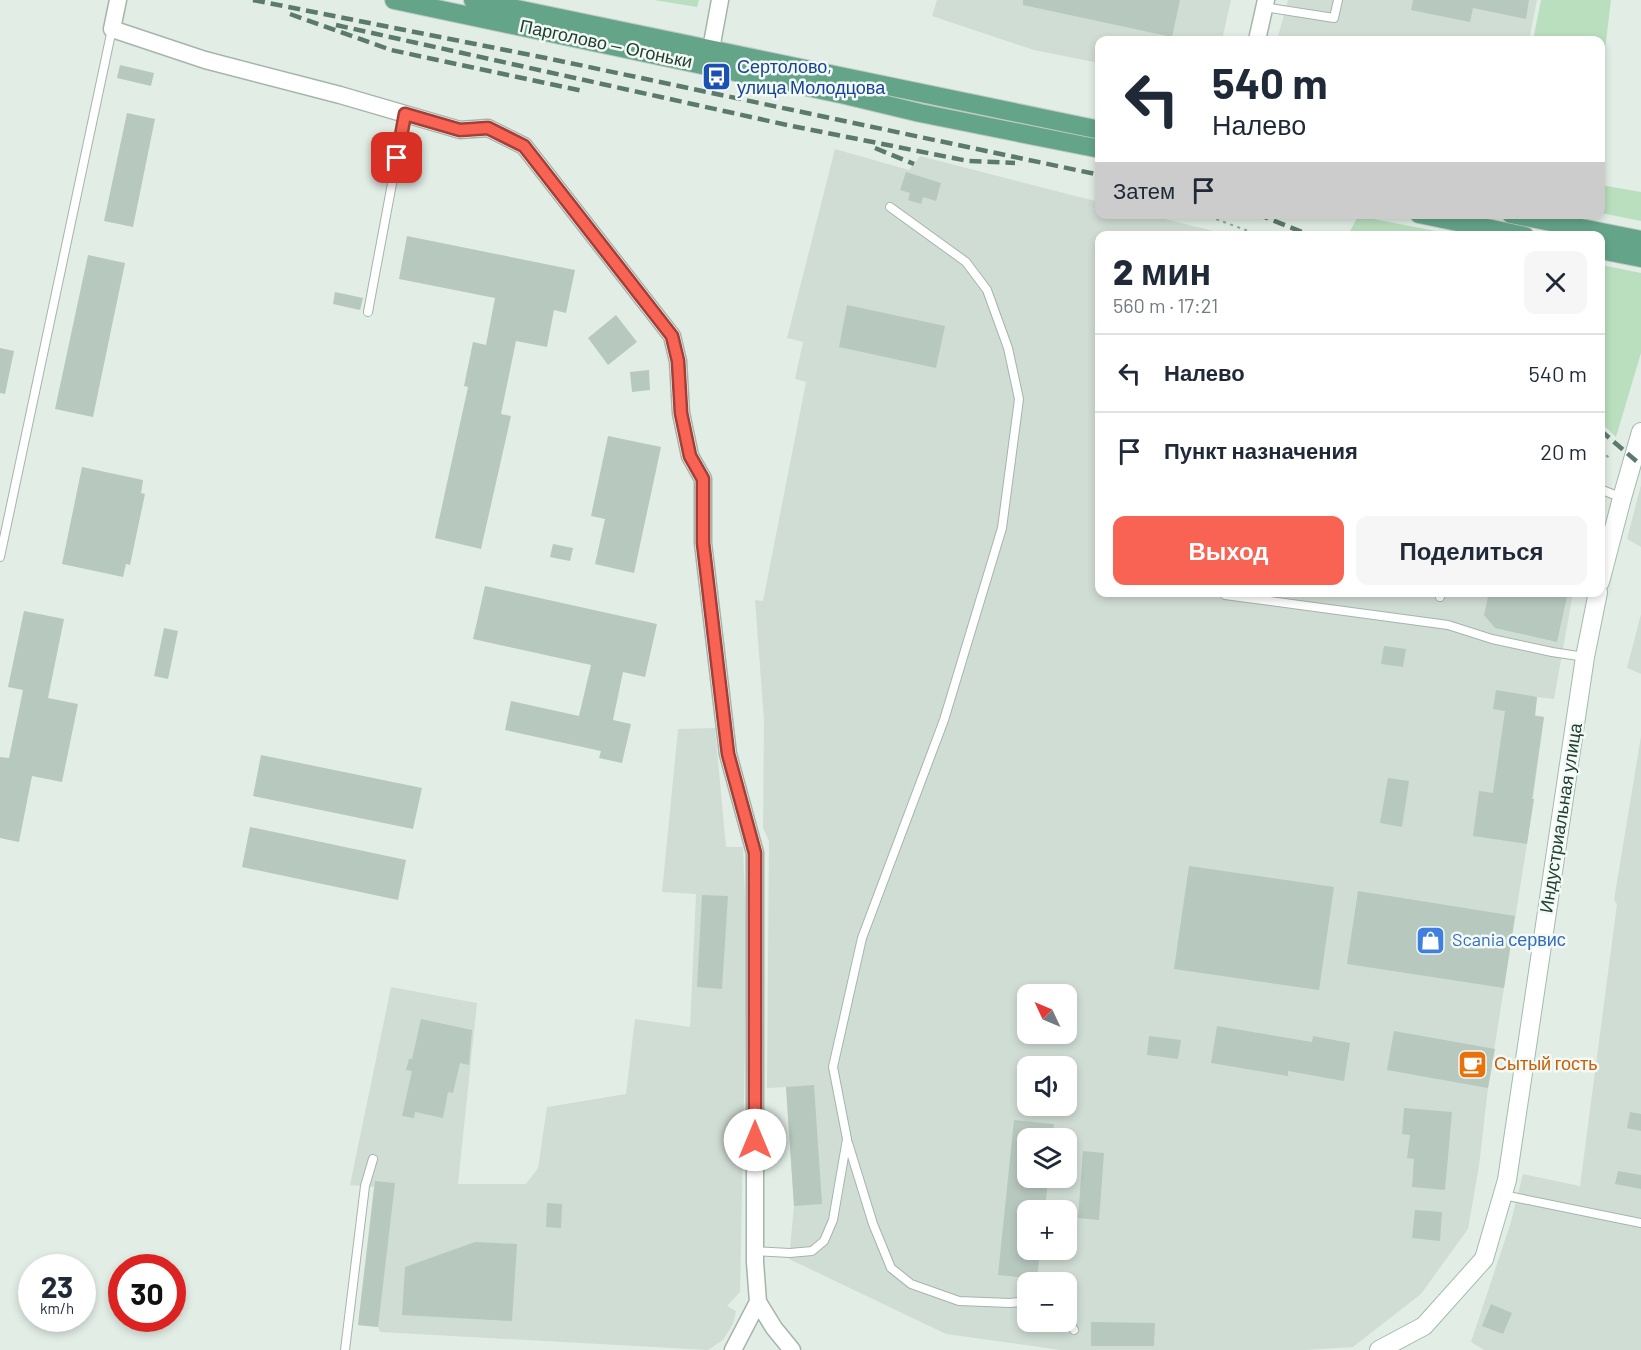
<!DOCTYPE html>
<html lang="ru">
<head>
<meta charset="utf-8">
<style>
	body { margin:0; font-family:Barlow,sans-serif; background:#f6f6f7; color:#1f2937; height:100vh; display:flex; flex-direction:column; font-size:22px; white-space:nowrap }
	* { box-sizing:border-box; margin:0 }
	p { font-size:20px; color:#747a83 }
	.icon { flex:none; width:33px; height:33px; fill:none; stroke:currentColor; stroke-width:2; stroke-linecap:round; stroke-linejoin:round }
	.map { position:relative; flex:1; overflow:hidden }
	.details { position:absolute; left:1095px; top:231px; width:510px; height:366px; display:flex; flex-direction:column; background:#fff; border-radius:12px; box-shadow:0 3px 9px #0003 }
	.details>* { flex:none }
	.guide { position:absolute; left:1095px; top:36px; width:510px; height:183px; border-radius:12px; box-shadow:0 3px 9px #0003; background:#fff; color:#1f2937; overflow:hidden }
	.needle { width:39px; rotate:314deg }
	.buttons { position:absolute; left:1017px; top:984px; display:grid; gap:12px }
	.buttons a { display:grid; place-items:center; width:60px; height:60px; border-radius:12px; background:#fff; box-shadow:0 3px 9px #0003; font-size:30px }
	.speed { position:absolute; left:18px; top:1254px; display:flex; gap:12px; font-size:30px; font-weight:700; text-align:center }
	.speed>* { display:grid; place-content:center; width:78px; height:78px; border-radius:50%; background:#fff; box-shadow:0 3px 9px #0003; line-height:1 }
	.speed small { font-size:15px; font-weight:400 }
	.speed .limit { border:9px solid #d22; background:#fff; color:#111 }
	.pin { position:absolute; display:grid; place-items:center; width:51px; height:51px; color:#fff; margin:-26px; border-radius:12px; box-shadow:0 3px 9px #0006 }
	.me { position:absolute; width:66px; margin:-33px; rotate:0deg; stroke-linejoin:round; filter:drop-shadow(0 0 4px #0008) }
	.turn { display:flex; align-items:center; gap:21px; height:126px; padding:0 18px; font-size:27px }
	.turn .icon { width:78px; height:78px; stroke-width:2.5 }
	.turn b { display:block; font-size:42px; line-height:51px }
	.then { display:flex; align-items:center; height:57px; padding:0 18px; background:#0003; gap:12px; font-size:22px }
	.round { display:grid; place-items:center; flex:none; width:63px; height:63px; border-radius:12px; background:#f6f6f7 }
	.summary { display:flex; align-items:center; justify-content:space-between; height:102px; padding:0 18px }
	h1 { font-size:36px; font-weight:800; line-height:45px }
	.action { display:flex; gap:12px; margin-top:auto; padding:12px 18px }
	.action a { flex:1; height:69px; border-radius:12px; background:#f96354; color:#fff; font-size:24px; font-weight:800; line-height:69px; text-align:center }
	.action a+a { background:#f6f6f7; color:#1f2937 }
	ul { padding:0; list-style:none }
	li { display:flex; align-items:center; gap:18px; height:78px; padding:0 18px; border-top:2px solid #e0e1e3 }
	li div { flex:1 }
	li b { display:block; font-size:22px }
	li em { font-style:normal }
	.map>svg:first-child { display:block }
	.built { fill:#d0ddd5; fill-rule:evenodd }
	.green { fill:#badfbe }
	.building { fill:#b7c8bf }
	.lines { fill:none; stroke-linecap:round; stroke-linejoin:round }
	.lane-casing { stroke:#a4b5ac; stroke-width:10 }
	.street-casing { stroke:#a4b5ac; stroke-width:19 }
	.secondary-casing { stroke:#a2bcaf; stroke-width:20 }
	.primary-casing { stroke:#c1c9c6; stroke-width:20 }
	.path { stroke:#81b29b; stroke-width:2; stroke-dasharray:3 4.5; stroke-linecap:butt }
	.lane { stroke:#fff; stroke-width:8 }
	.street { stroke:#fff; stroke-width:16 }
	.secondary { stroke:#fff; stroke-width:18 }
	.primary { stroke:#64a58a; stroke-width:18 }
	.rail { stroke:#5b7a6d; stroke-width:4.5; stroke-dasharray:12 6; stroke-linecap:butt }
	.route-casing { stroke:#a24037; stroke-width:15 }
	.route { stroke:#f96354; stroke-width:10 }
	.labels { text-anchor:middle; stroke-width:5; stroke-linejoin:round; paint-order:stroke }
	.street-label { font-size:18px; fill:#213f32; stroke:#f3f9f5 }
	.transit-label { font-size:18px; fill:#164399; stroke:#f3f9f5; text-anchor:start }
	.shop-label { font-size:18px; fill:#366cbe; stroke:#f3f9f5; text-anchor:start }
	.food-label { font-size:18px; fill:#c56008; stroke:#f3f9f5; text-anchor:start }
</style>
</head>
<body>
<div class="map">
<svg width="1641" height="1350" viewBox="0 0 1641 1350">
	<rect width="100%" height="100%" fill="#e2ede6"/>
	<path class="built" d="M937,0H1231L1222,40H1100L1099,63L1034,50L932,16Z
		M1288,0H1537L1529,40H1277Z
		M835,149L909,170L920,156L1099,202L1100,214L1148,215L1230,235L1100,236V592L1573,593L1554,699L1537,697L1535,715L1544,717L1527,844L1488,1088L1479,1166L1468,1229L1421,1294L1353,1347L1305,1350H1061L946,1334L789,1259L794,1206L786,1087L767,1088L769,841L763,828L764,720L755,600L763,601L806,382L795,379L803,342L787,338ZM1028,994H1066V1034H1028ZM1028,1066H1066V1106H1028ZM1028,1138H1066V1178H1028ZM1028,1210H1066V1250H1028ZM1028,1282H1066V1322H1028Z
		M1641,485V547L1627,539Z
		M1641,614V674L1627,668Z
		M715,728L726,847H743L747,947L740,1292L727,1306L736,1311L733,1324L723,1340L708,1350L380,1332L378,1327L358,1325L374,1187L350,1185L391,987L477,1003L458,1184H526L538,1168L547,1107L626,1094L635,1019L690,1027L696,894L662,892L678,729Z
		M1641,736V1350H1484L1471,1342L1510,1225L1523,1174L1580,1186L1617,904L1614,900Z"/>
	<path class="green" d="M654,0H699L697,7Z
		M1541,0H1611L1601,83L1600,40H1533Z
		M1601,185L1641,192V221L1601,213Z
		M1358,216L1456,235H1348Z
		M1601,265L1641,273V353L1616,437L1601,423Z"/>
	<path class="building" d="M1023,0H1180L1172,37L1023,5Z
		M1413,0H1529L1526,19L1473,8L1470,22L1411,10Z
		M120,65L154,73L151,86L117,78Z
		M127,113L155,119L133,227L104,221Z
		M906,172L941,183L936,201L923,197L921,204L908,200L910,193L900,190Z
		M407,236L575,270L566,313L554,310L547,347L516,341L501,414L511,416L481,549L435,538L468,387L464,386L473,342L486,345L495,298L399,279Z
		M88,255L125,263L93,417L55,409Z
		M335,292L363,298L360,310L333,304Z
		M847,305L945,326L936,368L839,347Z
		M616,315L637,342L608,365L588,338Z
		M0,348L14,351L5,394L0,393Z
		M649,370L650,390L632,392L630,372Z
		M608,436L661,447L634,573L595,564L605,519L591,516Z
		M82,467L143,480L141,493L145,494L130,565L126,564L123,577L62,564Z
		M553,544L573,548L570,561L550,557Z
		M485,586L657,624L645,677L623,672L613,720L631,724L622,763L599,758L601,751L505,730L511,701L579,716L591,665L473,639Z
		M1489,592H1568L1557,642L1495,628L1484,615Z
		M24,611L64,619L48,698L78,704L62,782L32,776L19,842L0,838V757L9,758L23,690L8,687Z
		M164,628L178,631L168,679L154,676Z
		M1384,646L1406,649L1403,667L1381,664Z
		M1496,690L1537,697L1535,716L1544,717L1532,799H1534L1527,844L1473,836L1479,791L1493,793L1505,711L1493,709Z
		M261,755L422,788L413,829L253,796Z
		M1388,778L1409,781L1402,827L1380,823Z
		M250,827L406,860L398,900L242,867Z
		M1189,866L1334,887L1319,990L1174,969Z
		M1358,891L1515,916L1504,988L1347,964Z
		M702,895L728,896L722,989L697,987Z
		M421,1019L472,1030L469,1065L460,1063L453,1093L448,1092L443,1118L415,1112L414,1118L402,1116L412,1071L406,1070L409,1059H412Z
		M1217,1026L1312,1042L1313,1036L1350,1043L1344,1081L1288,1071V1076L1211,1063Z
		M1394,1031L1495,1049L1488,1088L1387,1070Z
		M1149,1036L1181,1040L1178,1059L1147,1055Z
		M814,1085L822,1204L794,1206L786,1087Z
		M1404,1108L1452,1112L1445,1190L1412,1187L1414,1159L1407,1158L1410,1135L1402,1134Z
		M1630,1112L1641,1114V1131L1627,1128Z
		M1014,1120L1054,1124L1052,1138H1028V1178H1048L1045,1210H1028V1250H1040L1037,1279L998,1275Z
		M1083,1151L1104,1153L1099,1220L1078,1218Z
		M1618,1171L1641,1175V1189L1615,1184Z
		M375,1181L395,1183L378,1327L358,1325Z
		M547,1203L562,1204L561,1228L546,1227Z
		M1415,1210L1442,1212L1440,1241L1412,1238Z
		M475,1242L517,1244L512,1321L402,1315L405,1267Z
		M1491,1304L1512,1313L1503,1334L1482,1326Z
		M1091,1322L1155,1323L1154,1346H1091Z"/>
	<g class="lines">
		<defs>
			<path id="lane" d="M1264,7L1334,18L1338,0
				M368,312L405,114
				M1600,489L1622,498
				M0,557L112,29
				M1225,595L1448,625L1492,639L1552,652L1585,657
				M1440,597L1441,592
				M848,1143L873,1224L891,1268L911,1284L959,1301L1010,1303L1028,1301
				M1503,1195L1641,1223
				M755,1251L790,1253L812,1251L824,1241L833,1220L847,1139L833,1067L862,938L944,720L1002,528L1019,399L1008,348L987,290L966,262L890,207
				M1066,1316L1074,1330
				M345,1350L365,1186L373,1159"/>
			<path id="street" d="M118,0L112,29L205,60L340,95L460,130L488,128L524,146L672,336L678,361L681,413L690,456L703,479V543L728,754L755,853V1262L758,1302L733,1350
				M1257,40L1266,0
				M711,49L720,0
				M758,1302L774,1328L792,1350"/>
			<path id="secondary" d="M1600,582L1622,498L1641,432
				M1379,1350L1424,1326L1484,1259L1507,1180L1585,657L1598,592"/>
			<path id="primary" d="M394,0L845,95L920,113L1100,149
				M473,0L1100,130
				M1419,214L1525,236
				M1511,214L1641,240
				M1600,250L1641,258"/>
		</defs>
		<use href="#lane" class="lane-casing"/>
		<use href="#street" class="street-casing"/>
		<use href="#secondary" class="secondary-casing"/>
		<use href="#primary" class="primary-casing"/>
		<path class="path" d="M1202,214L1262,236
			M1600,451L1611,459"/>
		<use href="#lane" class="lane"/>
		<use href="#street" class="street"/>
		<use href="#secondary" class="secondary"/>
		<use href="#primary" class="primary"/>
		<path class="rail" d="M253,0L551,59L1100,175
			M290,14L391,50L583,91
			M336,25L787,125L968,161L1015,163
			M875,148L914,164
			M1257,214L1312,236
			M1600,430L1641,465"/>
	</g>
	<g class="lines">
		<defs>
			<path id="route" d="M397,158L405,114L460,130L488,128L524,146L672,336L678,361L681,413L690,456L703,479V543L728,754L755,853V1140"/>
		</defs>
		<use href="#route" class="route-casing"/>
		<use href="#route" class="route"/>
	</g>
	<defs>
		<symbol id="bus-square" viewBox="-11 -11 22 22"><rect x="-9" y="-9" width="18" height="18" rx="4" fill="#1a4fb4" stroke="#f3f9f5"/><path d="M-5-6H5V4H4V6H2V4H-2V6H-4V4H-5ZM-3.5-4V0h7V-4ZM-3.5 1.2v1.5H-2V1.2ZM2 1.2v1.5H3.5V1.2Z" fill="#fff"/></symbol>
		<symbol id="shop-square" viewBox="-11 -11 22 22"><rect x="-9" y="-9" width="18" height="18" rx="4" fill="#3f7fe0" stroke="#f3f9f5"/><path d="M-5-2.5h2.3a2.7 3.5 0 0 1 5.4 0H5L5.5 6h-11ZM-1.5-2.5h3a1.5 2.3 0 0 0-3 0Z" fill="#fff"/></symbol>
		<symbol id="cafe-square" viewBox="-11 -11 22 22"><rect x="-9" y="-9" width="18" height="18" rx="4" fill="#e8710a" stroke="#f3f9f5"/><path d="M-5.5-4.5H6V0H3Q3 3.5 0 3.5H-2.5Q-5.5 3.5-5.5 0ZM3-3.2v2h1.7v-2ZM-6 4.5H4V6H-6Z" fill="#fff"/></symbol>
	</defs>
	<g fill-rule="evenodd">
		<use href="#bus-square" x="700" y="60" width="33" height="33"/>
		<use href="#shop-square" x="1414" y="924" width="33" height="33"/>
		<use href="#cafe-square" x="1456" y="1048" width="33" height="33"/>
	</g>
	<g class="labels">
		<g class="street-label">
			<text transform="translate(606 44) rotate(12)" y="6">Парголово — Огоньки</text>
			<text transform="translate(1561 818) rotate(-81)" y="6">Индустриальная улица</text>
		</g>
		<g class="transit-label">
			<text x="737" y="73">Сертолово,<tspan x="737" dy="21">улица Молодцова</tspan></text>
		</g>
		<g class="shop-label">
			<text x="1452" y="946">Scania сервис</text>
		</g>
		<g class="food-label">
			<text x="1494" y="1070">Сытый гость</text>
		</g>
	</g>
</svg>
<div class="buttons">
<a><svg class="needle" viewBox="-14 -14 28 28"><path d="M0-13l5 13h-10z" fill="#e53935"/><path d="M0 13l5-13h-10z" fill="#747a83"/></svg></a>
<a><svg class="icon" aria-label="sound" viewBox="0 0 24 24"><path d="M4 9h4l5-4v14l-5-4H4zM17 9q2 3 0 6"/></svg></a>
<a><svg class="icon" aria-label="layers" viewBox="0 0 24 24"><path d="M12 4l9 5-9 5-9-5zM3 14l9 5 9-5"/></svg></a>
<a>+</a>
<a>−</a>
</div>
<div class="speed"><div>23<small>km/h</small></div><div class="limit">30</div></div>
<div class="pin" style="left:397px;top:158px;background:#d93025"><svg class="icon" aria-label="arrive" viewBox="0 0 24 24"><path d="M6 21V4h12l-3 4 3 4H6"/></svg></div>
<svg class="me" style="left:755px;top:1140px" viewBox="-20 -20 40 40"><circle r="19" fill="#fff"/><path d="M0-13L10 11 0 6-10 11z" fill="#f96354"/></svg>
<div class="guide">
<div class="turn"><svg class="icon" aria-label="left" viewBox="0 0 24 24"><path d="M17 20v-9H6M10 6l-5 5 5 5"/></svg><div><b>540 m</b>Налево</div></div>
<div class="then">Затем<svg class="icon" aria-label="arrive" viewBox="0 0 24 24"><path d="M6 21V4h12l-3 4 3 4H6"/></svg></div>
</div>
<section class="details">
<div class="summary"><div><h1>2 мин</h1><p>560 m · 17:21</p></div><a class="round"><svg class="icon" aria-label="close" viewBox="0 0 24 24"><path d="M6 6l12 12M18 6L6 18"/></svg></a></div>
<ul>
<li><svg class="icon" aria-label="left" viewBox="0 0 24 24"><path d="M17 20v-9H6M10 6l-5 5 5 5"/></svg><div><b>Налево</b></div><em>540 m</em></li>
<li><svg class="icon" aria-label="arrive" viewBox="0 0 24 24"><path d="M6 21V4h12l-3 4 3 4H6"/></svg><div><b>Пункт назначения</b></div><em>20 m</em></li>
</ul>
<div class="action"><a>Выход</a><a>Поделиться</a></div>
</section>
</div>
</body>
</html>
